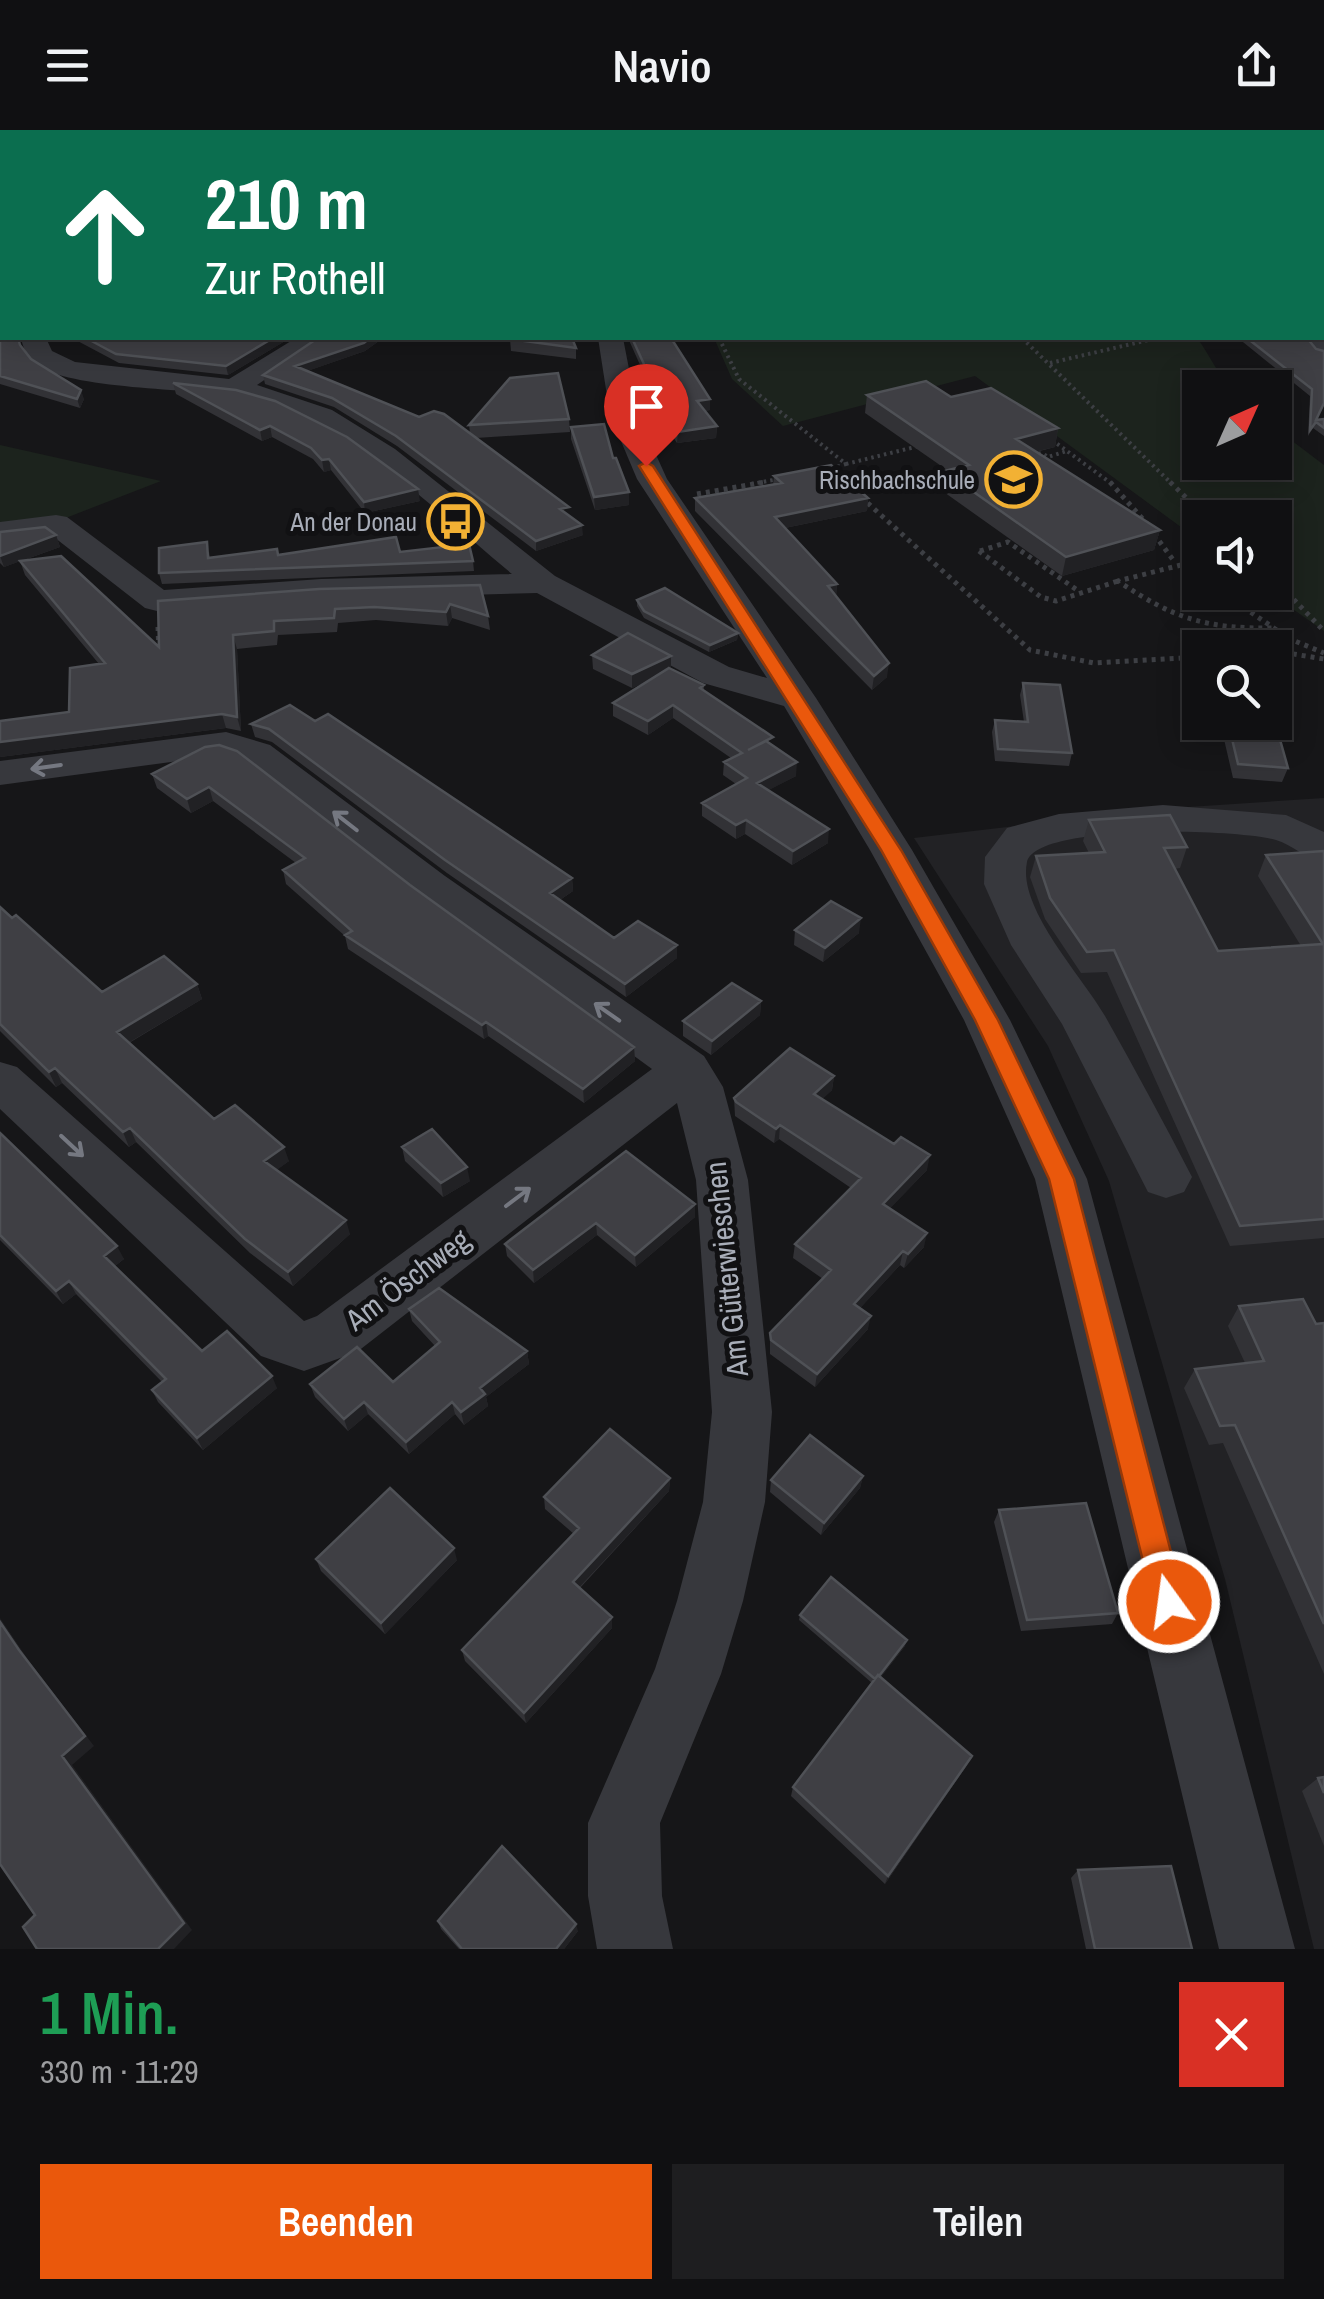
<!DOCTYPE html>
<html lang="de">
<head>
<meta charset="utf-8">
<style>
	body { margin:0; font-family:"Archivo Narrow",sans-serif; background:#1e1e20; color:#f1f3f6; height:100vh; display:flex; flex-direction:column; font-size:38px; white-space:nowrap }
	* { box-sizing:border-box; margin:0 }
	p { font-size:32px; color:#9c9d9f }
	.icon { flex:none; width:55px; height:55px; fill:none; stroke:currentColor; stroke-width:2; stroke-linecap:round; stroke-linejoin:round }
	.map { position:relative; height:1819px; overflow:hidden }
	.drawer { display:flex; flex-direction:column; background:#101012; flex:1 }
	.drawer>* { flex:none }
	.hud { position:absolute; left:0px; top:0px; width:1325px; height:210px; box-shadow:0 5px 25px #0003,0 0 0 2px #303032; background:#0b6e4f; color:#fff; overflow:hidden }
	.needle { width:65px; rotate:45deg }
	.buttons { position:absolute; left:1182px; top:240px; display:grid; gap:20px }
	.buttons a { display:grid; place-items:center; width:110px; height:110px; border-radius:0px; background:#101012; box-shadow:0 5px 25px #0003,0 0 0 2px #303032; font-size:50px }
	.pin { position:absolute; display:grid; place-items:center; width:85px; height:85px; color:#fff; margin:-102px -42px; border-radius:50% 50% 50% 0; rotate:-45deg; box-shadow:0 0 10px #0007 }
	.pin .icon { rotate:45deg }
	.me { position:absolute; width:110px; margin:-55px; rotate:346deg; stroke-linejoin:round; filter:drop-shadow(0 0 8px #0008) }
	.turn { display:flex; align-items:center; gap:35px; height:210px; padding:0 40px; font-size:45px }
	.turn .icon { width:130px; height:130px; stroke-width:2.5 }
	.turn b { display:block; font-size:70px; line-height:85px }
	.round { display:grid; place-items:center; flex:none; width:105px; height:105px; border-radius:0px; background:#1e1e20 }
	.head { display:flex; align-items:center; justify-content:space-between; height:170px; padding:0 40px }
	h1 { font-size:60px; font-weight:600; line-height:75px; color:#1e9e55 }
	.button { display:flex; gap:20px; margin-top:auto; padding:20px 40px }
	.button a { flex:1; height:115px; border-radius:0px; background:#ea580c; color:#fff; font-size:40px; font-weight:600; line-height:115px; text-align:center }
	.button a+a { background:#1e1e20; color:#f1f3f6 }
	header { display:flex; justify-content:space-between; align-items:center; height:130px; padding:0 40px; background:#101012; font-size:45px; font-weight:600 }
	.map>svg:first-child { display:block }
	.built { fill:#222225 }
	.green { fill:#1c231d }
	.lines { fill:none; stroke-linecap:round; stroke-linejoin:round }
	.path-far2 { stroke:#3d3f44; stroke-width:2.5; stroke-dasharray:2.5 4; stroke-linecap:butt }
	.path-far1 { stroke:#3d3f44; stroke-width:4; stroke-dasharray:2.5 4; stroke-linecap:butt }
	.path { stroke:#3d3f44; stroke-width:5; stroke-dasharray:4 5; stroke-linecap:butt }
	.minor { fill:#37383d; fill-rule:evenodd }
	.wall { fill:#323236 }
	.shaded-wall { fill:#212124 }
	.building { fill:#3f3f44; stroke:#4f5156; stroke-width:2.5 }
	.oneway { stroke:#757881 }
	.route { fill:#ea580c; stroke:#983908; stroke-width:2.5 }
	.labels { text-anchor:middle; stroke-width:10; stroke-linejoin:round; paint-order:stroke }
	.far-poi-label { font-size:25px; fill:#a8adb8; stroke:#111113; text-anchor:end }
	.street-label { font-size:30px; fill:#a8adb8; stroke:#111113 }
</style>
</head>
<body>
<header><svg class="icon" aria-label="menu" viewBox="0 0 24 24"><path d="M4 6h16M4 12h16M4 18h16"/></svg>Navio<svg class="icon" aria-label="share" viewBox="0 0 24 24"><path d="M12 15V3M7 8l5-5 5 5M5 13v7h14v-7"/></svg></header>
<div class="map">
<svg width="1324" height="1819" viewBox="0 0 1324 1819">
	<rect width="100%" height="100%" fill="#161618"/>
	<path class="built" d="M1324,668V1819H1314L1225,1449L1109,1051L1048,916L914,708L1158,679Z"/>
	<path class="green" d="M613,0H1163L1164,2H612Z
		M714,208H1197C1209,223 1218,246 1231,257L1200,258V332H1275V298L1324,335V501L1270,463L1275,462V388H1200V411L975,246L783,296L732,249Z
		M0,315L161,351L58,391L0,399Z"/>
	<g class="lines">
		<path class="path-far2" d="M1117,2L1121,0"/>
		<path class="path-far1" d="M719,208L739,249L846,334L830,339
			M1022,208L1172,354
			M1050,233L1157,208
			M1052,310L1112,354
			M1032,325L1042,323L1048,327L1067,321
			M846,334L919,316
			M751,354L779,349"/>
		<path class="path" d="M1110,352L1147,394
			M1170,352L1207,388
			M697,364L765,352
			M861,367L1030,520L1094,533L1200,527
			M1154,404L1174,431
			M979,421L1041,467L1056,471L1118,451
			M980,421L1008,412L1080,462
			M1180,435L1200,448
			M1181,435L1118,451C1174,489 1207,499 1274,498
			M1275,450L1324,501
			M1221,462L1290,509L1324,523
			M158,497L159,525
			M1275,521L1324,529"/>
		<path class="minor" d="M1239,0H1258L1259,2H1240Z
			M1322,126H1324V140H1322Z
			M0,169H2V184H0Z
			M1322,201L1324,202V225L1315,222L1306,208H1322Z
			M21,208H46L52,221L75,232L229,249L296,208H325L257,255L332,280L395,319L555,446L729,537L767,548L637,349L610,285L598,208H623L638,285L667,349L816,568L912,720L1010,890L1087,1049L1295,1819H1219L1035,1049L964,890L870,720L784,576L703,553L537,463L321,469L157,481L145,478L50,404L0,410V392L56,385L67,387L164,460L321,449L512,444C430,376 346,289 239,267C193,258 68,260 36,234C27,227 23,218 21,208Z
			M226,602L270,615L445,746L704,926L723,957L748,1050L772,1282L765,1372L743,1471L721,1544L660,1693L662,1766L673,1819H597L588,1766V1693L655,1539L677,1471L703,1372L712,1282L696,1050L677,973L357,1222L304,1241L261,1226L0,979V932L17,937L304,1191L317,1186L652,939L415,766L242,631L223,625L0,655V631Z
			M1163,675L1286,685L1324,702V733C1306,729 1293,715 1276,710C1241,699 1035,693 1027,732C1017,778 1083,847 1105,886C1135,939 1164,993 1192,1047L1184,1062L1166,1068L1148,1062L1062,894L1011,815L984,754L985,727L1007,698L1059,684Z"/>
	</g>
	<path class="wall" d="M0,187L31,229L84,269L80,278L0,254Z
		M72,208H290L228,245L119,233Z
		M318,208H383L365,221L307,241L419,287L470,303L469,295L569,289L570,302L476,308L569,386L583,405L536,421L397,316L334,277L265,254L263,245Z
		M628,208H671L710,280L704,281L717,296L716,308L677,313L646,266V255H649Z
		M1238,208H1307L1316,219L1317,290L1324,289V306L1313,298L1308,306L1310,266Z
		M510,209L576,218V229L511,221Z
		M173,253L236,260L420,371L365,383L331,340L324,342L313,329L272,307L262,311L176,264Z
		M867,265L951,267L1058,298L1055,317L1036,322L1160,400L1154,420L1062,446L941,360L944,341L947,340L865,283Z
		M571,297L613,328L629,362V375L595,380L571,309Z
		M774,346L868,368L867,381L785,398L837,454L836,466L887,547L872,560L695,381V368L773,355Z
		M0,402L56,405L60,417L21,431L159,517L158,471L480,455L488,486L490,500L452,488L448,496L376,490L338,493L337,502L278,505L277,515L237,519L241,601L226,598L0,627V591L69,582L99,534L25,445L20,431L4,437L0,433Z
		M209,422L210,428L400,422L473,431L474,441L162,454L159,443Z
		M637,470L738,503L737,510L709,522L644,488L637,476Z
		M592,525L671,539L704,555V561L773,616L796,646L768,660L828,713L792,735L745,704L736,709L702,686V673L736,654L723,645L724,632L731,628L673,588L648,605L613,586V573L651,549L632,558L593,539Z
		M1023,553L1072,623L1069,636L995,631L992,602L995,590L1024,592L1020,565Z
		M315,591L572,748L573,761L560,770L614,808L677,828L626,867L447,743L272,612L255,607L251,594Z
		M1220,592H1275L1288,638L1282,652L1233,648Z
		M205,617L410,755L634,917L635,931L584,973L488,906L484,909L348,819L345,806L286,754L283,740L296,733L213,671L191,683L157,658L152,644Z
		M1089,690L1187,717L1180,738L1174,739L1218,821L1301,816L1258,746L1266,725L1324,721V1108L1230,1116L1107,842L1081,843L1045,789L1030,747L1036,726L1089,723L1083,711Z
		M0,777L102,862L197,854L202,869L129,913L214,989L289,1031L276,1040L350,1104L293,1156L250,1123L136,1012L129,1017L62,953L56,957L0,901Z
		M795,800L859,803L823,832L794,815Z
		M761,871L760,885L711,925L683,906V891Z
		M834,946L832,960L822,969L927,1040L890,1078L924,1117L904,1138L900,1135L860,1178L868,1199L815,1257L770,1224V1203L823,1149L793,1128L795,1114L851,1058L779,1009L774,1013L735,986L734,968Z
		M0,1003L124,1129L115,1136L202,1221L277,1258L203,1320L158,1272L152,1260L162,1252L76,1164L63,1174L0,1110Z
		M402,1017L470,1051L443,1067L405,1031Z
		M626,1021L695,1074V1087L636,1137L597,1105L534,1153L507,1126L505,1114Z
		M1239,1176L1316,1194L1324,1193V1544L1223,1313L1209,1315L1184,1258L1195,1239L1245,1233L1228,1196Z
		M409,1179L527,1221L529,1234L486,1267L488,1276L464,1295L455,1284L409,1324L368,1284L348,1301L315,1267L310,1254L393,1252L435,1216L412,1191Z
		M863,1346L860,1358L821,1405L770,1362L771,1350Z
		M670,1348L669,1361L580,1458L612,1498L526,1593L465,1531L462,1520L574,1404L545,1379L544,1367Z
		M999,1380L1118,1483L1112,1494L1021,1501L994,1392Z
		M316,1429L457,1430L385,1504L321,1441Z
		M800,1485L905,1516L880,1548L967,1635L885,1754L791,1666L793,1657L872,1553L799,1490Z
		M1324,1647V1716L1302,1661L1318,1648Z
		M1078,1740L1192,1819H1086L1071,1748Z
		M438,1791L578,1801L564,1819H459L441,1799Z"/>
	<path class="shaded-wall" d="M552,0H568L564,2H548Z
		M273,208H290L228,245L226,236Z
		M370,208H383L365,221L296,245L295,236Z
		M81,260L84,269L80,278L77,269Z
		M710,269V280L696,282L697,271Z
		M270,296L272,307L262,311L260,300Z
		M717,296L716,308L677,313L678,302Z
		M1058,298L1055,317L1013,327L1016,309Z
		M329,329L331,340L324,342L322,330Z
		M418,359L420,371L365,383L364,372Z
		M629,362V375L595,380L594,367Z
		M868,368L867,381L775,400V387Z
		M582,395L583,405L536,421V411Z
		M1160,400L1154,420L1062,446L1066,427Z
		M56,405L60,417L4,437L0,426Z
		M837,454L836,468L828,456Z
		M450,474L452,488L448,496L446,482Z
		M738,503L737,510L709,522L710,515Z
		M233,505L237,519L241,601L237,587Z
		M671,526V540L632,558V544Z
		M889,533L887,547L872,560L874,546Z
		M673,575V588L648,605V591Z
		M222,584L226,598L0,627V612Z
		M797,632L796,646L756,667L757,653Z
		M209,657L213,671L191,683L187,669Z
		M746,690L745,704L736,709V695Z
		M829,699L828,713L792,735L793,721Z
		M572,748L573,761L551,776L550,763Z
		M861,788L859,803L823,832L825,818Z
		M677,815V828L626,867L625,854Z
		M197,854L202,869L123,916L117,902Z
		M761,871L760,885L711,925L712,911Z
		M486,892L488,906L484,909L482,895Z
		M634,917L635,931L584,973L583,959Z
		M55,938L62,953L56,957L49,942Z
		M834,946L832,960L813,978L814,964Z
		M780,995L779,1009L774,1013L776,999Z
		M130,998L136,1012L129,1017L123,1002Z
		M284,1017L289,1031L269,1046L264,1031Z
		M930,1025L927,1040L881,1088L883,1074Z
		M467,1037L470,1051L443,1067L441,1053Z
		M695,1074V1087L636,1137L635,1125Z
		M346,1090L350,1104L293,1156L288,1142Z
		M596,1093L597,1105L534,1153L533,1140Z
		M927,1103L924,1117L904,1138L908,1124Z
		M117,1116L124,1129L111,1139L104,1126Z
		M903,1121L900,1135L852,1187L854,1174Z
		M69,1151L76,1164L63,1174L56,1161Z
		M871,1186L868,1199L815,1257L817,1244Z
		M527,1221L529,1234L486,1267L488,1276L464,1295L461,1282L480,1258Z
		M272,1246L277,1258L203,1320L197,1308Z
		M364,1272L368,1284L348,1301L344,1289Z
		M452,1272L455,1284L409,1324L406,1312Z
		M863,1346L860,1358L821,1405L824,1393Z
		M670,1348L669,1361L574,1463L573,1452Z
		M454,1418L457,1430L385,1504L381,1493Z
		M612,1487V1498L526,1593L524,1583Z
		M0,1488L29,1531L94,1616L72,1635L192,1800L174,1819H158L62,1626L19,1520L0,1492Z
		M907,1510L905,1516L875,1555L876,1550Z
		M972,1626L967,1635L885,1754L888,1746Z
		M576,1794L578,1801L564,1819H556Z"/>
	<path class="building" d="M218,0H313L311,1L323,2H220H222Z
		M483,0H552L548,2H479Z
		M1294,0H1324V70H1322V2H1294Z
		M0,187L2,188V208H18L20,215L31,229L81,260L77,269L0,246Z
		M86,208H273L226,236L116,224Z
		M318,208H370L364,213L295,236L419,287L434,281L444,284L569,377L560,379L582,395L536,411L396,306L332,268L263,245Z
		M511,208H572L576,218L510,209Z
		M632,208H671L710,269L697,271L717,296L678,302L646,255L654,256Z
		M1247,208H1307L1316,219L1324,221V273L1316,290L1324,289V298L1316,292L1310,300L1312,259Z
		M558,243L569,289L469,295L510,248Z
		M926,251L951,267L991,258L1058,298L1016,309L1160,400L1066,427L944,341L969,335L867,265Z
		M173,253L236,260L275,271L347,307L418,359L364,372L329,329L322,330L311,318L270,296L260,300Z
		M604,294L613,328H616L629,362L594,367L571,297Z
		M831,335L868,368L775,387L837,454L828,456L889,533L874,546L695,368L782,353L774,346Z
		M45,397L56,405L0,426V402Z
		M396,407L400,422L469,414L473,431L159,443V418L207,412L208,428L277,419L278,425Z
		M61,426L159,517L158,471L319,459L480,455L488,486L450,474L446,482L374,477L335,479L334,488L274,491V501L233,505L237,587L222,584L0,612V591L69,582L70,538L105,533L20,431Z
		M665,458L738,503L710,515L644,481L637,470Z
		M628,503L671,526L632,544L592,525Z
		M669,538L704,555L700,558L773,607L748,620L766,611L797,632L757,653L829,699L793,721L746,690L736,695L702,673L747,648L724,632L742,623L673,575L648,591L613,573Z
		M1023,553L1060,555L1072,623L998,619L995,590L1028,592Z
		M290,575L315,591L328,584L572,748L550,763L614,808L638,791L677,815L625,854L445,730L269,599L251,594Z
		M1228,592H1275L1288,638L1238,634Z
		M219,615L237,621L410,755L634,917L583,959L486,892L482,895L345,805L352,801L283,740L305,728L209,657L187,669L152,644L205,617Z
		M1170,685L1187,717L1164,718L1218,821L1323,814L1266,725L1324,721V1089L1240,1096L1114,820L1087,822L1050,768L1036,726L1105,722L1089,690Z
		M831,771L861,788L825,818L795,800Z
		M0,777L12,788L16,785L102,862L164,826L197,854L117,902L214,989L235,975L284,1017L264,1031L346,1090L288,1142L245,1109L130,998L123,1002L55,938L49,942L0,894Z
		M732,853L761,871L712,911L683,891Z
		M790,918L834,946L814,964L894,1014L901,1007L930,1025L883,1074L927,1103L908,1124L903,1121L854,1174L871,1186L817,1244L771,1210L770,1203L831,1140L795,1114L861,1048L780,995L776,999L736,972L734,968Z
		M432,999L467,1037L441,1053L402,1017Z
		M0,1003L117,1116L104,1126L202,1221L227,1201L272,1246L197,1308L152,1260L166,1249L69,1151L56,1161L0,1105Z
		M626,1021L695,1074L635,1125L596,1093L533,1140L505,1114Z
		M439,1158L527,1221L480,1258L485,1264L461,1282L452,1272L406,1312L364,1272L344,1289L310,1254L357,1217L393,1252L440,1212L409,1179Z
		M1303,1169L1316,1194L1324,1193V1494L1235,1295L1220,1296L1195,1239L1264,1231L1239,1176Z
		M610,1299L670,1348L573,1452L612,1487L524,1583L462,1520L579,1398L544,1367Z
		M810,1305L863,1346L824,1393L771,1350Z
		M390,1358L454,1418L381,1493L316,1429Z
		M1086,1373L1118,1483L1027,1490L999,1380Z
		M831,1447L907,1510L879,1546L878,1545L875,1549L800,1485Z
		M0,1492L19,1520L85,1606L62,1626L184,1793L158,1819H37L23,1797L35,1785L0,1734Z
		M878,1545L972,1626L888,1746L793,1657Z
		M1324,1647V1663L1318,1648Z
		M502,1716L576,1794L556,1819H462L438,1791Z
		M1171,1736L1192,1819H1095L1078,1740Z"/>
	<defs><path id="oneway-shaft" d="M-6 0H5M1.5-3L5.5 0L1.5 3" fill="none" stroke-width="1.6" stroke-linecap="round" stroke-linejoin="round" transform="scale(2.5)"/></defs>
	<g class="oneway">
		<use href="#oneway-shaft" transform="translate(46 637) rotate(172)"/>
		<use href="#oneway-shaft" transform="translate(345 691) rotate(-142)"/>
		<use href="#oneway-shaft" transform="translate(607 882) rotate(-145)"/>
		<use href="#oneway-shaft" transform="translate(72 1016) rotate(43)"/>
		<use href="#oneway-shaft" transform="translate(518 1067) rotate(-37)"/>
	</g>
	<path class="route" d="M646,332L653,336L901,720L998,890L1074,1049L1184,1472L1180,1484L1169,1488L1158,1484L1153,1472L1049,1049L975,890L881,720L639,336Z"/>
	<defs>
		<symbol id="school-ring" viewBox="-11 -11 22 22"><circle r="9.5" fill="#111113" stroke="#f2b134" stroke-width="1.5"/><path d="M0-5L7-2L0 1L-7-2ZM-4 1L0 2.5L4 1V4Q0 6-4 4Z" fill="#f2b134"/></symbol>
		<symbol id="bus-ring" viewBox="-11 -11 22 22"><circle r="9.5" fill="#111113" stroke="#f2b134" stroke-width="1.5"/><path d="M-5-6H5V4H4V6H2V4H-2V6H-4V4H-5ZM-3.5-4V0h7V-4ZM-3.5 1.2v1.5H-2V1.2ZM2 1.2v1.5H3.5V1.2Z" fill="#f2b134"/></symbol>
	</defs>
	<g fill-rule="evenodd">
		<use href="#school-ring" x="982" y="318" width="63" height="63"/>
		<use href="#bus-ring" x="424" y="360" width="63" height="63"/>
	</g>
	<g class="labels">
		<g class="far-poi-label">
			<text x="975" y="359">Rischbachschule</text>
			<text x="417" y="401">An der Donau</text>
		</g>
		<g class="street-label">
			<text transform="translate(727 1139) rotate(-96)" y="10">Am Gütterwieschen</text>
			<text transform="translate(408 1150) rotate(-37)" y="10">Am Öschweg</text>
		</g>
	</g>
</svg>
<div class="buttons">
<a><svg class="needle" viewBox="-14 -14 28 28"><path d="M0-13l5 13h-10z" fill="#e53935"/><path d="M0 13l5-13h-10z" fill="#9c9d9f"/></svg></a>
<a><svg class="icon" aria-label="sound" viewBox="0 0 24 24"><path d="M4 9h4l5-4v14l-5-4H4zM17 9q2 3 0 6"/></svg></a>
<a><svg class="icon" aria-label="search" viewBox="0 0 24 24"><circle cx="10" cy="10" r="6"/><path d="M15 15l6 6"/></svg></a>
</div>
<div class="pin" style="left:646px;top:336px;background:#d93025"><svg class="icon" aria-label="arrive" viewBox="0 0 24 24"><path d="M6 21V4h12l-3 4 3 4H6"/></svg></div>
<svg class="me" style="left:1169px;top:1472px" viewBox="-20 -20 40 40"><circle r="17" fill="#ea580c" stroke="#fff" stroke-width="3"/><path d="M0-11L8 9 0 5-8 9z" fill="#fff"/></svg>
<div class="hud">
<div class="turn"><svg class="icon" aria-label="ahead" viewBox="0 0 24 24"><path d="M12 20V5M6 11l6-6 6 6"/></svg><div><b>210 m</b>Zur Rothell</div></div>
</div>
</div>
<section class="drawer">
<div class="head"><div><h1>1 Min.</h1><p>330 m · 11:29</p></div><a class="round" style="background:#d93025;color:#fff"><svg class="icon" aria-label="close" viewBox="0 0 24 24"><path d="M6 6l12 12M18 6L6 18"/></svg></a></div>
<div class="button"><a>Beenden</a><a>Teilen</a></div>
</section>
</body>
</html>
